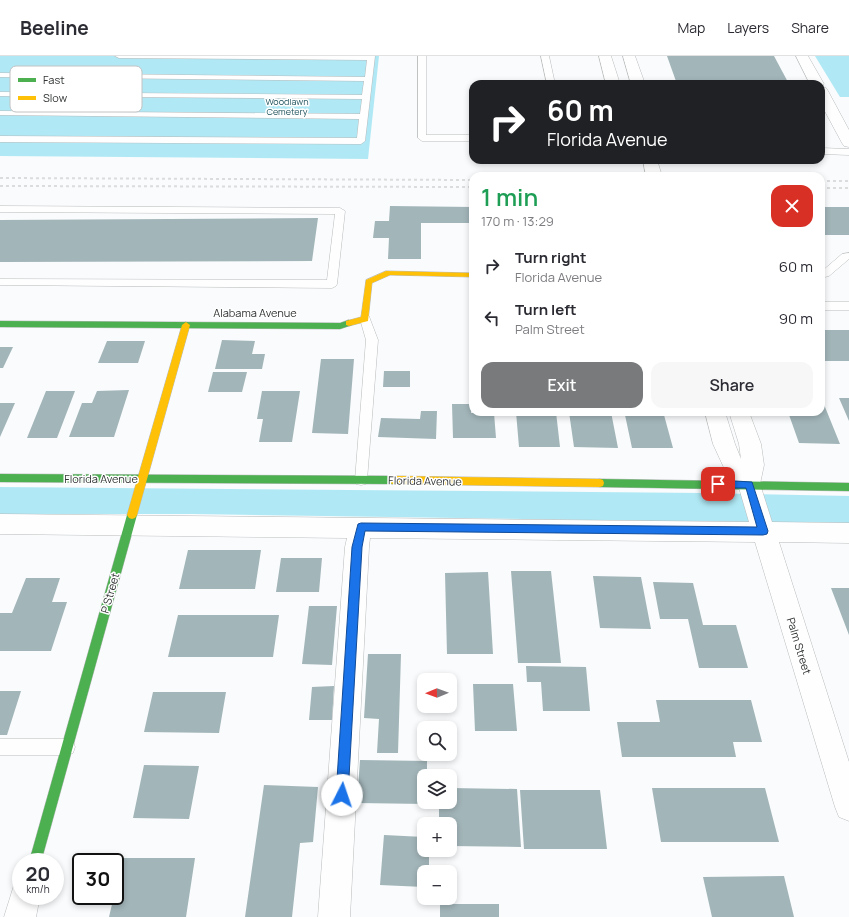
<!DOCTYPE html>
<html lang="en">
<head>
<meta charset="utf-8">
<style>
	body { margin:0; font-family:Manrope,sans-serif; background:#f7f7f7; color:#2b2b33; height:100vh; display:flex; flex-direction:column; font-size:15px; white-space:nowrap }
	* { box-sizing:border-box; margin:0 }
	p { font-size:13px; color:#7c7c81 }
	.icon { flex:none; width:22px; height:22px; fill:none; stroke:currentColor; stroke-width:2; stroke-linecap:round; stroke-linejoin:round }
	.map { position:relative; flex:1; overflow:hidden }
	.side { position:absolute; left:469px; top:116px; width:356px; height:244px; display:flex; flex-direction:column; background:#fff; border-radius:12px; box-shadow:0 2px 6px #0003 }
	.side>* { flex:none }
	.hud { position:absolute; left:469px; top:24px; width:356px; height:84px; border-radius:12px; box-shadow:0 2px 6px #0003; background:#202124; color:#fff; overflow:hidden }
	.needle { width:26px; rotate:269deg }
	.fabs { position:absolute; left:417px; top:617px; display:grid; gap:8px }
	.fabs a { display:grid; place-items:center; width:40px; height:40px; border-radius:8px; background:#fff; box-shadow:0 2px 6px #0003; font-size:20px }
	.speed { position:absolute; left:12px; top:797px; display:flex; gap:8px; font-size:20px; font-weight:700; text-align:center }
	.speed>* { display:grid; place-content:center; width:52px; height:52px; border-radius:50%; background:#fff; box-shadow:0 2px 6px #0003; line-height:1 }
	.speed small { font-size:10px; font-weight:400 }
	.speed .limit { border:2px solid #111; border-radius:6px; background:#fff; color:#111 }
	.pin { position:absolute; display:grid; place-items:center; width:34px; height:34px; color:#fff; margin:-17px; border-radius:8px; box-shadow:0 2px 6px #0006 }
	.me { position:absolute; width:44px; margin:-22px; rotate:4deg; stroke-linejoin:round; filter:drop-shadow(0 0 3px #0008) }
	.turn { display:flex; align-items:center; gap:14px; height:84px; padding:0 12px; font-size:18px }
	.turn .icon { width:52px; height:52px; stroke-width:2.5 }
	.turn b { display:block; font-size:28px; line-height:34px }
	.round { display:grid; place-items:center; flex:none; width:42px; height:42px; border-radius:12px; background:#f7f7f7 }
	.overview { display:flex; align-items:center; justify-content:space-between; height:68px; padding:0 12px }
	h1 { font-size:24px; font-weight:600; line-height:30px; color:#1e9e55 }
	.cta { display:flex; gap:8px; margin-top:auto; padding:8px 12px }
	.cta a { flex:1; height:46px; border-radius:12px; background:#787a7b; color:#fff; font-size:16px; font-weight:600; line-height:46px; text-align:center }
	.cta a+a { background:#f7f7f7; color:#2b2b33 }
	ul { padding:0; list-style:none }
	li { display:flex; align-items:center; gap:12px; height:52px; padding:0 12px }
	li div { flex:1 }
	li b { display:block; font-size:15px }
	li em { font-style:normal }
	header { display:flex; align-items:center; gap:24px; box-sizing:border-box; height:56px; padding:0 20px; background:#fff; border-bottom:1px solid #e1e1e2 }
	header strong { font-size:19px }
	nav { display:flex; gap:22px; margin-inline-start:auto; font-size:14px }
	.map>svg:first-child { display:block }
	.green { fill:#b0e9f5 }
	.building { fill:#a2b5b9 }
	.lines { fill:none; stroke-linecap:round; stroke-linejoin:round }
	.lane-casing { stroke:#b9bbbb; stroke-width:1 }
	.street-casing { stroke:#b9bbbb; stroke-width:1 }
	.fast-casing { stroke:#b9bbbb; stroke-width:1 }
	.slow-casing { stroke:#b9bbbb; stroke-width:1 }
	.lane { fill:#fefeff; fill-rule:evenodd }
	.street { fill:#fefeff; fill-rule:evenodd }
	.fast { fill:#4caf50; fill-rule:evenodd }
	.slow { fill:#ffc107; fill-rule:evenodd }
	.rail { stroke:#dbdcdc; stroke-width:2; stroke-dasharray:3 3; stroke-linecap:butt }
	.route { fill:#1a73e8; stroke:#114b97 }
	.labels { text-anchor:middle; stroke-width:3; stroke-linejoin:round; paint-order:stroke }
	.far-park-label { font-size:9px; fill:#20535d; stroke:#fff }
	.street-label { font-size:11px; fill:#323435; stroke:#fff }
	.key { fill:#fff; stroke:#c2c2c2; stroke-width:1 }
	.key-label { font-size:11px; fill:#323435 }
</style>
</head>
<body>
<header>
<strong>Beeline</strong>
<nav><a>Map</a><a>Layers</a><a>Share</a></nav>
</header>
<div class="map">
<svg width="849" height="861" viewBox="0 0 849 861">
	<rect width="100%" height="100%" fill="#f9fbfc"/>
	<path class="green" d="M0,0H379L368,103L0,100Z
		M815,0H849V41H840Z
		M0,431L702,437L849,440V468L193,458H0Z"/>
	<path class="building" d="M667,0H774L789,28H677Z
		M390,150L473,151V167H421V203H388L389,182H373L375,165H389Z
		M821,151H849V179H821Z
		M318,162L312,205L0,206V164Z
		M821,274H849V305H821Z
		M222,284L255,285L252,298H265L262,313H215Z
		M107,285H145L138,307H98Z
		M0,291H13L3,312H0Z
		M321,303H354L348,378L312,377Z
		M384,315H410V331H383Z
		M213,316H247L242,336H208Z
		M129,334L114,381H69L82,347H92L97,335Z
		M46,335H75L57,382H27Z
		M262,335H300L292,386H259L263,363H257Z
		M839,342H849V365Z
		M821,346H823L840,388L799,387L788,356H821Z
		M0,347H15L0,381Z
		M452,348H471V357H494L496,382H453Z
		M421,355H437L436,383L378,381L381,362L420,363Z
		M516,356H556L560,391H519Z
		M569,356H611L618,392L574,391Z
		M625,359H664L673,392H632Z
		M188,494H261L255,533H179Z
		M281,502H322L319,536H276Z
		M511,515H551L561,607H518Z
		M488,516L493,598H447L445,517Z
		M593,520L641,521L651,573L600,572Z
		M26,522H60L52,546H67L51,595H0V557H12Z
		M653,526L693,527L703,569H736L748,612H699L688,563H660Z
		M831,532H849V579Z
		M309,550H337L332,609L302,608Z
		M178,559H279L273,601H168Z
		M368,598H401L398,697H377L379,663L364,662Z
		M526,610L586,611L590,655H543L541,626H527Z
		M473,628H513L517,675H475Z
		M334,630L332,664H309L312,631Z
		M0,635H21L7,679H0Z
		M153,636H226L219,677L144,676Z
		M656,644H751L762,686H733L736,701H622L617,666H660Z
		M360,704L427,705V720H424V746H426V748L357,747Z
		M144,709L199,710L189,763L133,762Z
		M264,729L318,731L313,786L300,787L292,861H245Z
		M450,732L517,733L521,791L450,790V768H439V746H450Z
		M652,732H765L779,786H661Z
		M520,734H600L607,793H524Z
		M384,779L424,781V794H429V816H424V831L380,829Z
		M122,802H195L186,861H109L114,840H115Z
		M784,820L794,861H712L703,821Z
		M440,848H499V861H440Z"/>
	<g class="lines">
		<defs>
			<path id="lane" d="M115,0H375L365,85L361,88L0,86V80L357,82L359,63L0,59V55L360,58L362,43L0,40V36L362,39L364,25L0,21V17L365,21L367,4L119,2Z
				M418,0H426V79H473V85H422L418,82Z
				M541,0H549L555,28H547Z
				M821,92L849,93V99L821,98Z
				M0,150L340,152L345,155L337,228L336,230L332,232L0,229V223L327,224L335,158L0,156Z
				M849,197V203L829,220L821,222V216L842,198Z
				M821,246H849V254H821Z
				M365,259L369,260L370,263L378,284L367,424L366,428L361,429L356,428L355,424L366,284L360,263L361,260Z
				M0,683H67L73,685L75,691L73,697L67,699H0Z"/>
			<path id="street" d="M599,0H611L620,28H606Z
				M623,0H635L645,28H631Z
				M796,0H808L824,28L821,31L826,32L828,35L849,74V91L844,90L842,87L821,48V28H810Z
				M643,104H657L662,120H646Z
				M705,356H725L735,388L741,403L739,388L729,356H749L761,388L764,409L760,428L772,466L849,467V487L779,486L849,706V765L839,761L835,751L755,486L370,482L369,491L350,861H318L345,491L347,482L0,478V458L749,466L739,432L725,414L713,388Z
				M21,826V840H40L36,861H4L14,829Z"/>
			<path id="fast" d="M349,264L353,267L352,269L340,273L0,271V265L340,267Z
				M0,418L393,420L396,421L397,424L396,427L393,428L0,426Z
				M600,423L849,427V435L600,431L597,430L596,427L597,424Z
				M132,455L135,456L137,459L41,806H29L127,459L129,456Z"/>
			<path id="slow" d="M386,215L473,217V221L390,219L372,227L368,265L349,270L346,269V265L361,261L366,224Z
				M186,266L190,269L137,459L135,462L132,463L129,462L127,459L182,269Z
				M393,420L600,423L603,424L604,427L603,430L600,431L393,428L390,427L389,424L390,421Z"/>
		</defs>
		<use href="#lane" class="lane-casing"/>
		<use href="#street" class="street-casing"/>
		<use href="#fast" class="fast-casing"/>
		<use href="#slow" class="slow-casing"/>
		<use href="#lane" class="lane"/>
		<use href="#street" class="street"/>
		<use href="#fast" class="fast"/>
		<use href="#slow" class="slow"/>
		<path class="rail" d="M0,122L473,124
			M821,125H849
			M0,130L473,131
			M821,132H849"/>
	</g>
	<path class="route" d="M718,424L752,426L768,475L767,478L763,479L365,475L362,491L348,739L346,743L342,745L337,743L336,739L352,491L358,468L361,467L757,471L746,432H718L715,431L713,428L715,425Z"/>
	<g class="labels">
		<g class="far-park-label">
			<text x="287" y="49">Woodlawn<tspan x="287" dy="10">Cemetery</tspan></text>
		</g>
		<g class="street-label">
			<text x="255" y="261">Alabama Avenue</text>
			<text x="101" y="427">Florida Avenue</text>
			<text transform="translate(425 425) rotate(1)" y="4">Florida Avenue</text>
			<text transform="translate(110 537) rotate(-74)" y="4">P Street</text>
			<text transform="translate(799 590) rotate(73)" y="4">Palm Street</text>
		</g>
	</g>
	<rect x="10" y="10" width="132" height="46" rx="6" class="key"/>
	<rect x="18" y="22" width="18" height="4" fill="#4caf50"/>
	<rect x="18" y="40" width="18" height="4" fill="#ffc107"/>
	<g class="key-label">
		<text x="43" y="28">Fast</text>
		<text x="43" y="46">Slow</text>
	</g>
</svg>
<div class="fabs">
<a><svg class="needle" viewBox="-14 -14 28 28"><path d="M0-13l5 13h-10z" fill="#e53935"/><path d="M0 13l5-13h-10z" fill="#7c7c81"/></svg></a>
<a><svg class="icon" aria-label="search" viewBox="0 0 24 24"><circle cx="10" cy="10" r="6"/><path d="M15 15l6 6"/></svg></a>
<a><svg class="icon" aria-label="layers" viewBox="0 0 24 24"><path d="M12 4l9 5-9 5-9-5zM3 14l9 5 9-5"/></svg></a>
<a>+</a>
<a>−</a>
</div>
<div class="speed"><div>20<small>km/h</small></div><div class="limit">30</div></div>
<div class="pin" style="left:718px;top:428px;background:#d93025"><svg class="icon" aria-label="arrive" viewBox="0 0 24 24"><path d="M6 21V4h12l-3 4 3 4H6"/></svg></div>
<svg class="me" style="left:342px;top:739px" viewBox="-20 -20 40 40"><circle r="19" fill="#fff"/><path d="M0-13L10 11 0 6-10 11z" fill="#1a73e8"/></svg>
<div class="hud">
<div class="turn"><svg class="icon" aria-label="right" viewBox="0 0 24 24"><path d="M7 20v-9h11M14 6l5 5-5 5"/></svg><div><b>60 m</b>Florida Avenue</div></div>
</div>
<section class="side">
<div class="overview"><div><h1>1 min</h1><p>170 m · 13:29</p></div><a class="round" style="background:#d93025;color:#fff"><svg class="icon" aria-label="close" viewBox="0 0 24 24"><path d="M6 6l12 12M18 6L6 18"/></svg></a></div>
<ul>
<li><svg class="icon" aria-label="right" viewBox="0 0 24 24"><path d="M7 20v-9h11M14 6l5 5-5 5"/></svg><div><b>Turn right</b><p>Florida Avenue</p></div><em>60 m</em></li>
<li><svg class="icon" aria-label="left" viewBox="0 0 24 24"><path d="M17 20v-9H6M10 6l-5 5 5 5"/></svg><div><b>Turn left</b><p>Palm Street</p></div><em>90 m</em></li>
</ul>
<div class="cta"><a>Exit</a><a>Share</a></div>
</section>
</div>
</body>
</html>
